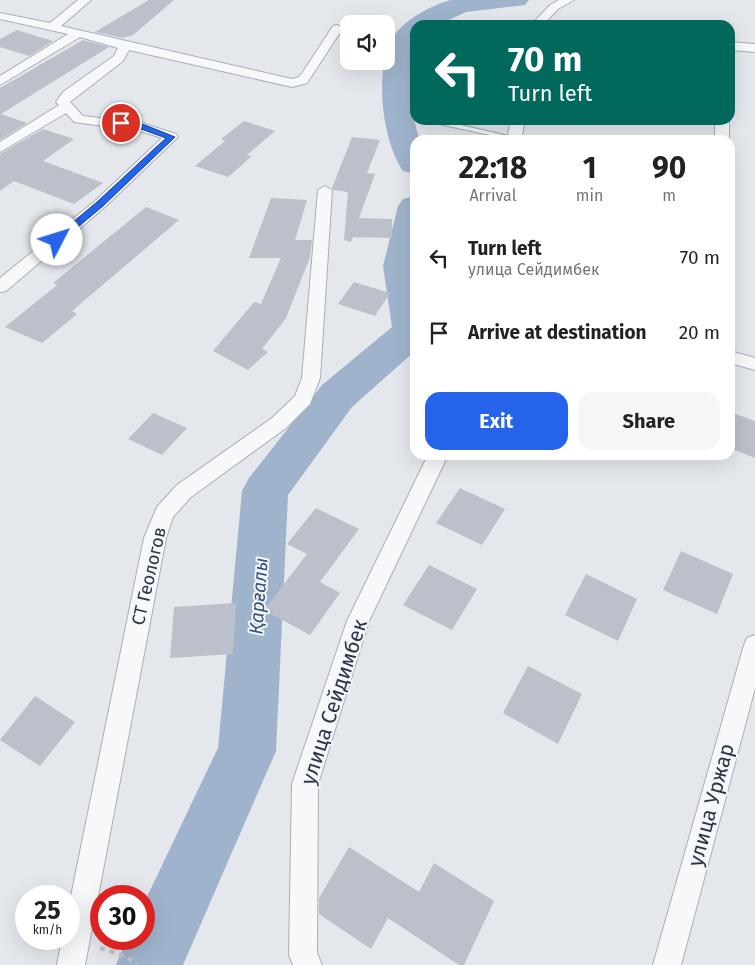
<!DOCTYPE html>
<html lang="en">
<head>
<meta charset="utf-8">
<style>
	body { margin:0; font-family:"Fira Sans",sans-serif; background:#f6f6f6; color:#222; height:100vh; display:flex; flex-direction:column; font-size:19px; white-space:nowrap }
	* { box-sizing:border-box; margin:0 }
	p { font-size:16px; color:#767676 }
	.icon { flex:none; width:28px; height:28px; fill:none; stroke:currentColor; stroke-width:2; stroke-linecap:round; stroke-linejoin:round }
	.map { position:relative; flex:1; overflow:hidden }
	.side { position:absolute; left:410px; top:135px; width:325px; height:325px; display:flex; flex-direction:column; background:#fff; border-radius:15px; box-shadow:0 5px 20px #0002 }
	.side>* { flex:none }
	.hud { position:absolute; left:410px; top:20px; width:325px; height:105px; border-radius:15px; box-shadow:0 5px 20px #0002; background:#00695c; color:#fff; overflow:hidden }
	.controls { position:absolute; left:340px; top:15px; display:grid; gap:10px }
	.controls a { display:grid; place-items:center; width:55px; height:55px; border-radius:10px; background:#fff; box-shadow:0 5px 20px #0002; font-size:25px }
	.speed { position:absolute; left:15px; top:885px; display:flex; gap:10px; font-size:25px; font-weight:700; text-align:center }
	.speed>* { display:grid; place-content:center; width:65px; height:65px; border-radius:50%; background:#fff; box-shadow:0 5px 20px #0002; line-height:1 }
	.speed small { font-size:12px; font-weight:400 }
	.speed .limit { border:8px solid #d22; background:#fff; color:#111 }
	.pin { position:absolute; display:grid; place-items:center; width:42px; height:42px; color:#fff; margin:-21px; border:2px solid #fff; border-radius:50%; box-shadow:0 1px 5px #0007 }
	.me { position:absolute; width:55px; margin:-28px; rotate:50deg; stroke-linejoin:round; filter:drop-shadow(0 0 4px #0008) }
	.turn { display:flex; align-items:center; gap:18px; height:105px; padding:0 15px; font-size:22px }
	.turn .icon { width:65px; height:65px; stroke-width:2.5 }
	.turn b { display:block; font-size:35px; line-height:42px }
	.eta { display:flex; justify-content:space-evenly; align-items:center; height:85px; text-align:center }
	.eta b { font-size:30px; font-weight:700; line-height:35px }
	.cta { display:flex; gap:10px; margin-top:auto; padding:10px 15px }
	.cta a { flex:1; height:58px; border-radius:15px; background:#2563eb; color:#fff; font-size:20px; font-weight:700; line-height:58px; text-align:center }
	.cta a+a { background:#f6f6f6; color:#222 }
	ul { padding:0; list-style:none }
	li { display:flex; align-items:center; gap:15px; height:75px; padding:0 15px }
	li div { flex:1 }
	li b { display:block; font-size:19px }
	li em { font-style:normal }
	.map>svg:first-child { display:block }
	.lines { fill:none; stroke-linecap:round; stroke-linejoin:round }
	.river { fill:#9fb4cc; fill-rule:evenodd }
	.building { fill:#bbc0ca }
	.service-casing { stroke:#a9aeb7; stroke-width:2 }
	.minor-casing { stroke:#a9aeb7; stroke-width:2 }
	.path { stroke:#c2c5cb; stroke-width:4; stroke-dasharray:5 5; stroke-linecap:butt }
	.service { fill:#f7f8fa; fill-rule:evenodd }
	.minor { fill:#f7f8fa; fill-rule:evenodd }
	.route { fill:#2563eb; stroke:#184099 }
	.labels { text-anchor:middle; stroke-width:4; stroke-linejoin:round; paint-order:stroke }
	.street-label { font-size:18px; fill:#2b3445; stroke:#f4f6f9 }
	.water-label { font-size:19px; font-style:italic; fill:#34527a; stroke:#f4f6f9 }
	.near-street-label { font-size:21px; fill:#2b3445; stroke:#f4f6f9 }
</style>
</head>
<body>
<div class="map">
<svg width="755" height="965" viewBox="0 0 755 965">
	<rect width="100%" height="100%" fill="#e4e7ec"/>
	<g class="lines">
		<path class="river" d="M451,0H529L525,5L466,12L438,25H415C415,62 406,104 420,140H415V174L403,171C382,140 374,72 392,39C402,21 431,5 451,0Z
			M415,196V351L352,407L288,495L276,751L183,965H116L127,939H144V903L218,748L242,491L249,478L322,385L392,327L383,266L398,206L403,199Z"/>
	</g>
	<path class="building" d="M149,0H174L133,35L123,38L95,32Z
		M17,30L53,41L29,56L0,47V39Z
		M83,40L109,47L1,114L27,123L0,140V88Z
		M244,121L275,131L247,155L252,156L228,177L195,166L225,141L221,139Z
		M43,129L74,139L43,161L103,183L74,204L14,181L0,191V154Z
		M352,137L380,140L367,173L375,174L359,218L392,219V238L353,237L351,242L344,240L348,192L334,190L332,188Z
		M271,198L307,200L295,240H312L310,257L286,318L262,349L268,352L248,370L213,351L254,302L261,304L281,258H249Z
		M146,207L179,220L72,311L77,314L42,343L5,327L57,285L53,283Z
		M354,282L390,293L375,316L338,304Z
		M730,412L755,421V458L730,448Z
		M153,413L187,428L162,455L128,439Z
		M460,488L505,509L482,545L436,523Z
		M316,508L359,529L320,582L340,593L310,635L264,610L307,554L287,544Z
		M681,551L733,574L717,614L663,590Z
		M429,565L477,589L452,630L403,605Z
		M586,574L637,599L618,641L565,615Z
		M236,603L233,654L170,658L174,607Z
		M528,666L582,694L558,744L503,713Z
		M35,696L75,722L40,766L0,740Z
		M349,847L419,892L434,863L494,901L464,965H459L388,918L371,949L319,914V898Z"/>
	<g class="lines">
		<defs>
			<path id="service" d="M431,120H439L517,138L514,140L434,123L432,122Z"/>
			<path id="minor" d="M78,0H91L61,26L292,79L299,77L303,72L333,26L337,25L343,28L307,83L292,87L129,50L123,61L70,102L83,116L142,123L176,134L178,137L105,207L6,291L0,292V278L95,201L162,138L140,131L74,122L66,113L0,152V142L59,105L56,102L63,92L114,56L118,48L80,37L0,85V76L68,34L0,19V13L50,23Z
				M559,0H574L558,9L543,25H531L550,5Z
				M730,42L755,44V52L730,50Z
				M511,120H525L521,140H507Z
				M715,120H729V140H715Z
				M325,186L332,190L320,378L310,404L286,428L191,497L173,517L166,538L85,965H57L62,939H69V906L144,538L157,507L177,485L272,418L295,396L302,378L318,190Z
				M730,351L755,358V370L730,363Z
				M428,455H448L369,621L318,784L317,953L322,965H293L289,955L292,784L347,621Z
				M755,635V688L681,965H653L744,645L747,638Z"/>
		</defs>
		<use href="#service" class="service-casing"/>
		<use href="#minor" class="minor-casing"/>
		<path class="path" d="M100,948L127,957L137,965"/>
		<use href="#service" class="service"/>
		<use href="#minor" class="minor"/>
	</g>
	<path class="route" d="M121,121L145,125L175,137L103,206L60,242H54V238L97,202L166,138L141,129L118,125V122Z"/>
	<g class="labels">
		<g class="street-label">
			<text transform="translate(149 576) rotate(-77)" y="6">СТ Геологов</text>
		</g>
		<g class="water-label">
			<text transform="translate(258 596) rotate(-86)" y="7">Қарғалы</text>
		</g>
		<g class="near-street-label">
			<text transform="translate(334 702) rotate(-72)" y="7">улица Сейдимбек</text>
			<text transform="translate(711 805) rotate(-75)" y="7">улица Уржар</text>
		</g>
	</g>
</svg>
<div class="controls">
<a><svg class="icon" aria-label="sound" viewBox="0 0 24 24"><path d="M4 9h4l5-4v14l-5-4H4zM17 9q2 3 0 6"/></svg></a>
</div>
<div class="speed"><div>25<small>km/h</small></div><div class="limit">30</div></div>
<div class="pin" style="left:121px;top:123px;background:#d93025"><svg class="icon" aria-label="arrive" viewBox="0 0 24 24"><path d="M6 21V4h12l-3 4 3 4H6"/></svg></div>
<svg class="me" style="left:57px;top:240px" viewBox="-20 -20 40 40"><circle r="19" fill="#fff"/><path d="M0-13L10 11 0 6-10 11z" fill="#2563eb"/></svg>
<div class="hud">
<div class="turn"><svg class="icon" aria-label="left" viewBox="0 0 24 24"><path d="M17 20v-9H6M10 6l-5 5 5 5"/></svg><div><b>70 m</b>Turn left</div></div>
</div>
<section class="side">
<div class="eta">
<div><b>22:18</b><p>Arrival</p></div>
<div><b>1</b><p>min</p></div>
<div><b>90</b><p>m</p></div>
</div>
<ul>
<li><svg class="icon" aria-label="left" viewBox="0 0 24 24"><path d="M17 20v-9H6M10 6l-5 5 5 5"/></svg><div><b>Turn left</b><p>улица Сейдимбек</p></div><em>70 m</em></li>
<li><svg class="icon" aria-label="arrive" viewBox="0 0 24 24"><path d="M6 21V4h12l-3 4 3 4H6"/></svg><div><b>Arrive at destination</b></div><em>20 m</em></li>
</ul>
<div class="cta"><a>Exit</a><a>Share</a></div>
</section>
</div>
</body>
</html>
